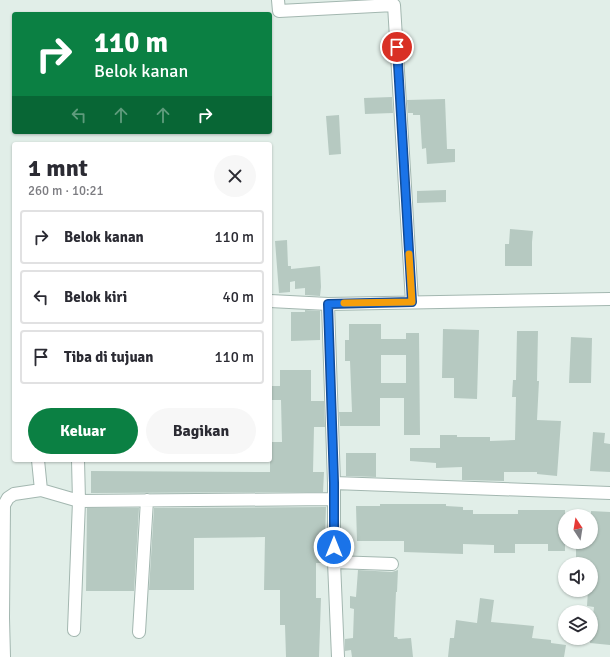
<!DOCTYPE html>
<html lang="id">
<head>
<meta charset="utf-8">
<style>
	body { margin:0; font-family:Signika,sans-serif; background:#f7f7f7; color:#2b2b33; height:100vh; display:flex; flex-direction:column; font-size:15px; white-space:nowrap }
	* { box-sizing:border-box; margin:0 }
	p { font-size:13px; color:#7c7c81 }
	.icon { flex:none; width:22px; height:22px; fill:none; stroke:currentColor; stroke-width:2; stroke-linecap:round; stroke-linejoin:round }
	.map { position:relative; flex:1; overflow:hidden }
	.sheet { position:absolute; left:12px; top:142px; width:260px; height:320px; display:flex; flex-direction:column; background:#fff; border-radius:4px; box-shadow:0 1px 3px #0004 }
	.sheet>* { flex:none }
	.banner { position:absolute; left:12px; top:12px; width:260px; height:122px; border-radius:4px; box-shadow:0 1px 3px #0004; background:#0b8043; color:#fff; overflow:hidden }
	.needle { width:26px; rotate:348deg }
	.controls { position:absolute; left:558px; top:509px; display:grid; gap:8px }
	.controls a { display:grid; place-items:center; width:40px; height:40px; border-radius:50%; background:#fff; box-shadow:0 1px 3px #0004; font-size:20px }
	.pin { position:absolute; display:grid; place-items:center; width:34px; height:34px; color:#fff; margin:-17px; border:2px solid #fff; border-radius:50%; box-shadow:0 1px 4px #0007 }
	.me { position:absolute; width:44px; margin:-22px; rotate:0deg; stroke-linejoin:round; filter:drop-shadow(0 0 3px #0008) }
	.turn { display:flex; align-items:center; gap:14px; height:84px; padding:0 16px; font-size:18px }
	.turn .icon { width:52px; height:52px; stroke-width:2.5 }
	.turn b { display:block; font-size:28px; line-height:34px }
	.lanes { display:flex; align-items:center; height:38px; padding:0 16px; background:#0003; justify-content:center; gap:20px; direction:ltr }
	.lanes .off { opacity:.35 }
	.round { display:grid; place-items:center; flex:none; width:42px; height:42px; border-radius:21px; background:#f7f7f7 }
	.headline { display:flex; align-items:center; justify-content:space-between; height:68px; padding:0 16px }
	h1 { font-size:24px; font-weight:700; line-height:30px }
	.button { display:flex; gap:8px; margin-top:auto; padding:8px 16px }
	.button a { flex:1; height:46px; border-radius:24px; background:#0b8043; color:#fff; font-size:16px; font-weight:700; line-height:46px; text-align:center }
	.button a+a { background:#f7f7f7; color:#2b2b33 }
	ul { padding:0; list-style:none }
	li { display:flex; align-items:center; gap:12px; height:54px; margin:0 8px 6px; padding:0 8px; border:2px solid #e1e1e2; border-radius:4px }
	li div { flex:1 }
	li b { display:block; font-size:15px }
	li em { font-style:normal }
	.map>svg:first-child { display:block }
	.building { fill:#b6c9c1; fill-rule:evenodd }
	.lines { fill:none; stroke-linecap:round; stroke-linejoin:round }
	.minor-casing { stroke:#a3b7b0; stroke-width:14 }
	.minor { stroke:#fff; stroke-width:12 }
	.route-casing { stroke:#114b97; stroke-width:10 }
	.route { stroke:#1a73e8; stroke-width:7 }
	.slow { stroke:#f59e0b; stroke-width:7 }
</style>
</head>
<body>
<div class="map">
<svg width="610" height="657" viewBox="0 0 610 657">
	<rect width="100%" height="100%" fill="#e1eee8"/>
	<path class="building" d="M392,97L393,113L365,114L364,98Z
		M445,99L447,149H455V162L427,164L426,148L422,149L420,115H413V113H408L407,100Z
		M339,115L341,154L329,155L326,116Z
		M446,190V202L417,203V191Z
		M510,229L533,231L532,242V266H505V244H509Z
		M287,240L288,266H291V269L320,266L321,287L320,296L305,295V288L295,289V281L290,282V292L279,293L275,241Z
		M305,310L320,311V340L291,341V312H305Z
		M349,324H381V339H406V333H419L420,435H404V398H380V426H340L339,412H352L350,361H345V340H349ZM381,355H406V383H381Z
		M443,329L479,330L477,399L454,398V378H442Z
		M517,331H538L537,381H539L537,420L561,421L557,476L537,474V472H504V481L462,480V467L436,468V463L410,461V448H440V435H457V437H490V441L515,440L516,397H512L513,380H516Z
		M571,337L592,338L591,383H569Z
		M280,370H311V401H324L325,427H314L313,472H324L323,492L91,493V471L270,472V442H282L281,400H270V386H280Z
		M593,432L605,433L604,443L610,444V472L590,471Z
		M346,453H376V477L346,476Z
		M380,504H446V506L463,507V510H473V514H518V510H565V551H548V544H515V553H494V545L463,544V554L404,552V541H357L356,506H380Z
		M326,507L325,538H326L327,563H316V598H321L319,657H286L285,625H280V590H264L265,537L194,538V590H149L154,508Z
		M87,508H139L134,591H86Z
		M591,511L610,512V645L590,643L594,607L587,606L588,590H591V564H576V542H591Z
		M358,570L392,572L398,570L397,592H396L394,637H397L398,639L411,638L413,657H352L351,650L345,651V639L353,638L354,609L350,608V596L356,597Z
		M480,598L494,600L491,622L534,626L532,638L551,640V643L566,645L564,657H448L450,638H454L456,620L477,623Z"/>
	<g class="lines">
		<defs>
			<path id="minor" d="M278,0L279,11L394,5L412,302
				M270,301L328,304L610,299
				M328,304L334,483V562L338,657
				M38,460L41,490
				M334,483L610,493
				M334,562L392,564
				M74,630L79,501L78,460
				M139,632L147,500
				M4,657L3,618L4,505L8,498L14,494L41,490L79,501L334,499"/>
		</defs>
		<use href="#minor" class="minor-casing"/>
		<use href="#minor" class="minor"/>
	</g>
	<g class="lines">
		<defs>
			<path id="route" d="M334,547V483L328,304L412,302L397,47"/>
		</defs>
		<use href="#route" class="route-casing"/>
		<use href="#route" class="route"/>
		<path class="slow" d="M344,303L412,302L409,254"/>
	</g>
</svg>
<div class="controls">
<a><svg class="needle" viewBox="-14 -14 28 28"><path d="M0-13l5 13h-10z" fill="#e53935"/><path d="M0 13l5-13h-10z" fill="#7c7c81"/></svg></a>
<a><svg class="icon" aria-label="sound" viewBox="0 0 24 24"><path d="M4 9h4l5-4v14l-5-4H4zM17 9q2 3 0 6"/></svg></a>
<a><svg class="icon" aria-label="layers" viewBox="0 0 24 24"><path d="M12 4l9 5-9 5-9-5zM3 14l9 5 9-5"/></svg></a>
</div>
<div class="pin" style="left:397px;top:47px;background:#d93025"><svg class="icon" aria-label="arrive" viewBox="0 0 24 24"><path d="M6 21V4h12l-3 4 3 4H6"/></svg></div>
<svg class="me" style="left:334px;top:547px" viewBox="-20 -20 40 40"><circle r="17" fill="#1a73e8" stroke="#fff" stroke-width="3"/><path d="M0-11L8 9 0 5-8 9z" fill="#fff"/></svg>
<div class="banner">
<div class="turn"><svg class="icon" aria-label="right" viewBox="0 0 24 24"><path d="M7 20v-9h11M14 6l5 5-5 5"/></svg><div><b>110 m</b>Belok kanan</div></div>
<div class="lanes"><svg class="icon off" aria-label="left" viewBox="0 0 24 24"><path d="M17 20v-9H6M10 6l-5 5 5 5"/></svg><svg class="icon off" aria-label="ahead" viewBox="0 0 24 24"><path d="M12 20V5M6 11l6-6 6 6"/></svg><svg class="icon off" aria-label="ahead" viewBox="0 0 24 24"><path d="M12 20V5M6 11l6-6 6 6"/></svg><svg class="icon" aria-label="right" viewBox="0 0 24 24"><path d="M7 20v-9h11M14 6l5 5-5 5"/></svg></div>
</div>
<section class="sheet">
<div class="headline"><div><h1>1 mnt</h1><p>260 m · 10:21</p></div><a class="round"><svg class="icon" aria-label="close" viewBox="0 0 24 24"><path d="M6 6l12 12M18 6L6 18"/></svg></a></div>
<ul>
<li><svg class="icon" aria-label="right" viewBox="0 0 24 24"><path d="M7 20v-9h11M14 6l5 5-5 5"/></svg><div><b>Belok kanan</b></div><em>110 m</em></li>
<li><svg class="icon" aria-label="left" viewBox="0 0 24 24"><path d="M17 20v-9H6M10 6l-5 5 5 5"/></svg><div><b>Belok kiri</b></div><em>40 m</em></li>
<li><svg class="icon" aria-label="arrive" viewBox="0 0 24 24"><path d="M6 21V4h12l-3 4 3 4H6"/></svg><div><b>Tiba di tujuan</b></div><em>110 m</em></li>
</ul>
<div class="button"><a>Keluar</a><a>Bagikan</a></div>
</section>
</div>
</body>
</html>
